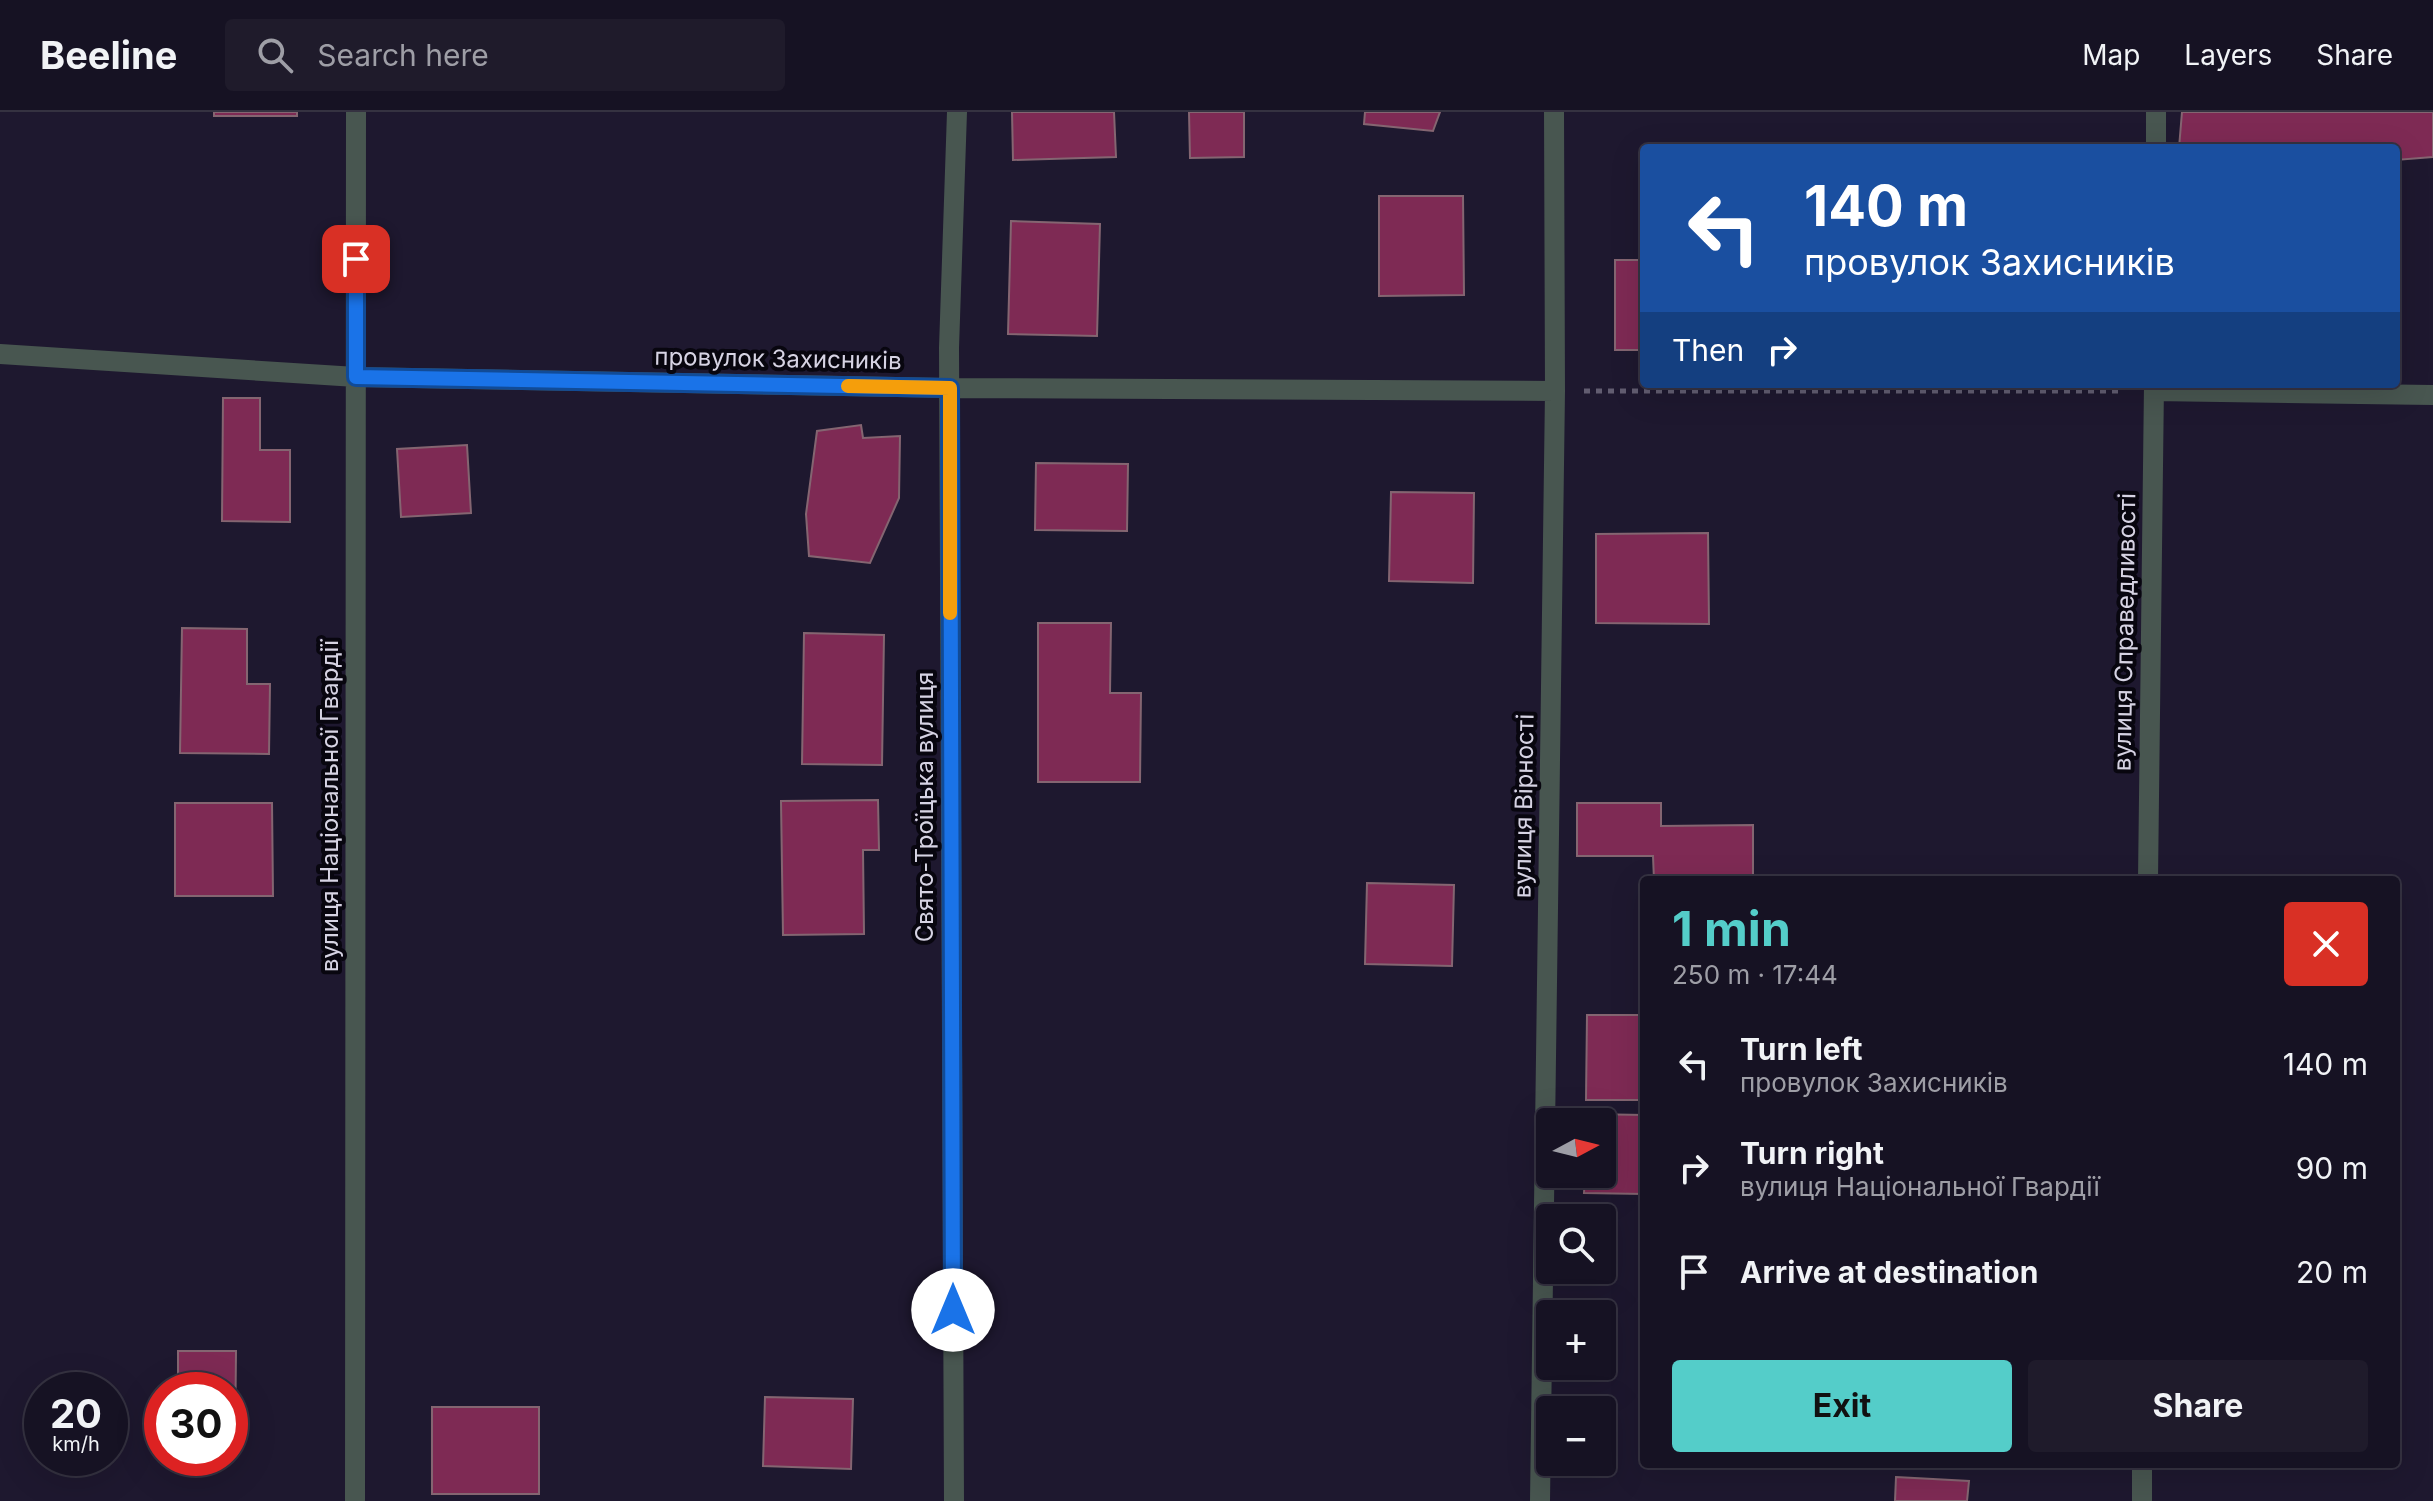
<!DOCTYPE html>
<html lang="en">
<head>
<meta charset="utf-8">
<style>
	body { margin:0; font-family:Inter,sans-serif; background:#1f1b2b; color:#f1f3f6; height:100vh; display:flex; flex-direction:column; font-size:30px; white-space:nowrap }
	* { box-sizing:border-box; margin:0 }
	p { font-size:26px; color:#9e9ea6 }
	.icon { flex:none; width:44px; height:44px; fill:none; stroke:currentColor; stroke-width:2; stroke-linecap:round; stroke-linejoin:round }
	.map { position:relative; flex:1; overflow:hidden }
	.side { position:absolute; left:1640px; top:764px; width:760px; height:592px; display:flex; flex-direction:column; background:#161223; border-radius:8px; box-shadow:0 8px 32px #0002,0 0 0 2px #353241 }
	.side>* { flex:none }
	.hud { position:absolute; left:1640px; top:32px; width:760px; height:244px; border-radius:8px; box-shadow:0 8px 32px #0002,0 0 0 2px #353241; background:#1a4fa0; color:#fff; overflow:hidden }
	.needle { width:52px; rotate:83deg }
	.buttons { position:absolute; left:1536px; top:996px; display:grid; gap:16px }
	.buttons a { display:grid; place-items:center; width:80px; height:80px; border-radius:8px; background:#161223; box-shadow:0 8px 32px #0002,0 0 0 2px #353241; font-size:40px }
	.speed { position:absolute; left:24px; top:1260px; display:flex; gap:16px; font-size:40px; font-weight:700; text-align:center }
	.speed>* { display:grid; place-content:center; width:104px; height:104px; border-radius:50%; background:#161223; box-shadow:0 8px 32px #0002,0 0 0 2px #353241; line-height:1 }
	.speed small { font-size:20px; font-weight:400 }
	.speed .limit { border:12px solid #d22; background:#fff; color:#111 }
	.pin { position:absolute; display:grid; place-items:center; width:68px; height:68px; color:#fff; margin:-34px; border-radius:16px; box-shadow:0 4px 12px #0006 }
	.me { position:absolute; width:88px; margin:-44px; rotate:0deg; stroke-linejoin:round; filter:drop-shadow(0 0 6px #0008) }
	.turn { display:flex; align-items:center; gap:28px; height:168px; padding:0 32px; font-size:36px }
	.turn .icon { width:104px; height:104px; stroke-width:2.5 }
	.turn b { display:block; font-size:56px; line-height:68px }
	.then { display:flex; align-items:center; height:76px; padding:0 32px; background:#0003; gap:16px; font-size:30px }
	.round { display:grid; place-items:center; flex:none; width:84px; height:84px; border-radius:8px; background:#1f1b2b }
	.overview { display:flex; align-items:center; justify-content:space-between; height:136px; padding:0 32px }
	h1 { font-size:48px; font-weight:700; line-height:60px; color:#54cdc9 }
	.button { display:flex; gap:16px; margin-top:auto; padding:16px 32px }
	.button a { flex:1; height:92px; border-radius:8px; background:#54cdc9; color:#111; font-size:32px; font-weight:700; line-height:92px; text-align:center }
	.button a+a { background:#1f1b2b; color:#f1f3f6 }
	ul { padding:0; list-style:none }
	li { display:flex; align-items:center; gap:24px; height:104px; padding:0 32px }
	li div { flex:1 }
	li b { display:block; font-size:30px }
	li em { font-style:normal }
	header { display:flex; align-items:center; gap:48px; box-sizing:border-box; height:112px; padding:0 40px; background:#161223; border-bottom:2px solid #353241 }
	header strong { font-size:38px }
	nav { display:flex; gap:44px; margin-inline-start:auto; font-size:28px }
	.search { width:560px; height:72px; background:#1f1b2b; display:flex; align-items:center; gap:20px; box-sizing:border-box; padding:0 28px; border-radius:8px; color:#9e9ea6; font-size:30px }
	.map>svg:first-child { display:block }
	.building { fill:#7e2a54; stroke:#846571; stroke-width:2 }
	.lines { fill:none; stroke-linecap:round; stroke-linejoin:round }
	.path { stroke:#625d71; stroke-width:5; stroke-dasharray:6 6; stroke-linecap:butt }
	.minor { stroke:#485650; stroke-width:20 }
	.route-casing { stroke:#114b97; stroke-width:20 }
	.route { stroke:#1a73e8; stroke-width:14 }
	.slow { stroke:#f59e0b; stroke-width:14 }
	.labels { text-anchor:middle; stroke-width:8; stroke-linejoin:round; paint-order:stroke }
	.street-label { font-size:24px; fill:#d6d3e3; stroke:#08060f }
</style>
</head>
<body>
<header>
<strong>Beeline</strong>
<div class="search"><svg class="icon" aria-label="search" viewBox="0 0 24 24"><circle cx="10" cy="10" r="6"/><path d="M15 15l6 6"/></svg>Search here</div>
<nav><a>Map</a><a>Layers</a><a>Share</a></nav>
</header>
<div class="map">
<svg width="2433" height="1389" viewBox="0 0 2433 1389">
	<rect width="100%" height="100%" fill="#1e182f"/>
	<path class="building" d="M214,0H297V4H214Z
		M1012,0H1114L1116,45L1013,48Z
		M1189,0H1244V45L1190,46Z
		M1365,0H1440L1433,19L1364,12Z
		M2182,0H2433V45L2396,48V36H2179Z
		M1379,84H1463L1464,183L1379,184Z
		M1011,109L1100,112L1097,224L1008,222Z
		M1615,148H1644V238H1615Z
		M223,286H260V338H290V410L222,409Z
		M861,313L863,326L900,324L899,386L870,451L809,444L806,402L817,319Z
		M467,333L471,401L401,405L397,337Z
		M1036,351L1128,352L1127,419L1035,418Z
		M1391,380L1474,381L1473,471L1389,469Z
		M1708,421L1709,512L1596,511V422Z
		M1038,511H1111L1110,581H1141L1140,670H1038Z
		M182,516L247,517V572H270L269,642L180,641Z
		M804,521L884,523L882,653L802,652Z
		M878,688L879,738H863L864,822L783,823L781,689Z
		M175,691H272L273,784H175Z
		M1577,691H1661V714L1753,713V768H1654L1653,744H1577Z
		M1367,771L1454,773L1452,854L1365,852Z
		M1587,903H1644V988H1586Z
		M1586,1002L1644,1003V1082L1584,1081L1585,1062H1602V1010H1586Z
		M178,1239H236L235,1336H230V1278H178Z
		M765,1285L853,1287L851,1357L763,1354Z
		M432,1295H539V1382H432Z
		M1896,1365L1969,1369L1967,1389H1895Z"/>
	<g class="lines">
		<path class="path" d="M1584,279H2122"/>
		<path class="minor" d="M2156,36V0
			M0,242L356,265L950,276L1555,279
			M2154,279L2433,283
			M2148,768L2154,272
			M355,1389L356,0
			M954,1389L949,236L957,0
			M1540,1389L1555,279L1554,0
			M2142,1389V1352"/>
	</g>
	<g class="lines">
		<defs>
			<path id="route" d="M356,147V265L950,276L953,1198"/>
		</defs>
		<use href="#route" class="route-casing"/>
		<use href="#route" class="route"/>
		<path class="slow" d="M848,274L950,276V501"/>
	</g>
	<g class="labels">
		<g class="street-label">
			<text transform="translate(778 247) rotate(1)" y="8">провулок Захисників</text>
			<text transform="translate(2125 520) rotate(-89)" y="8">вулиця Справедливості</text>
			<text transform="translate(330 694) rotate(-90)" y="8">вулиця Національної Гвардії</text>
			<text transform="translate(1524 694) rotate(-89)" y="8">вулиця Вірності</text>
			<text transform="translate(925 695) rotate(-90)" y="8">Свято-Троїцька вулиця</text>
		</g>
	</g>
</svg>
<div class="buttons">
<a><svg class="needle" viewBox="-14 -14 28 28"><path d="M0-13l5 13h-10z" fill="#e53935"/><path d="M0 13l5-13h-10z" fill="#9e9ea6"/></svg></a>
<a><svg class="icon" aria-label="search" viewBox="0 0 24 24"><circle cx="10" cy="10" r="6"/><path d="M15 15l6 6"/></svg></a>
<a>+</a>
<a>−</a>
</div>
<div class="speed"><div>20<small>km/h</small></div><div class="limit">30</div></div>
<div class="pin" style="left:356px;top:147px;background:#d93025"><svg class="icon" aria-label="arrive" viewBox="0 0 24 24"><path d="M6 21V4h12l-3 4 3 4H6"/></svg></div>
<svg class="me" style="left:953px;top:1198px" viewBox="-20 -20 40 40"><circle r="19" fill="#fff"/><path d="M0-13L10 11 0 6-10 11z" fill="#1a73e8"/></svg>
<div class="hud">
<div class="turn"><svg class="icon" aria-label="left" viewBox="0 0 24 24"><path d="M17 20v-9H6M10 6l-5 5 5 5"/></svg><div><b>140 m</b>провулок Захисників</div></div>
<div class="then">Then<svg class="icon" aria-label="right" viewBox="0 0 24 24"><path d="M7 20v-9h11M14 6l5 5-5 5"/></svg></div>
</div>
<section class="side">
<div class="overview"><div><h1>1 min</h1><p>250 m · 17:44</p></div><a class="round" style="background:#d93025;color:#fff"><svg class="icon" aria-label="close" viewBox="0 0 24 24"><path d="M6 6l12 12M18 6L6 18"/></svg></a></div>
<ul>
<li><svg class="icon" aria-label="left" viewBox="0 0 24 24"><path d="M17 20v-9H6M10 6l-5 5 5 5"/></svg><div><b>Turn left</b><p>провулок Захисників</p></div><em>140 m</em></li>
<li><svg class="icon" aria-label="right" viewBox="0 0 24 24"><path d="M7 20v-9h11M14 6l5 5-5 5"/></svg><div><b>Turn right</b><p>вулиця Національної Гвардії</p></div><em>90 m</em></li>
<li><svg class="icon" aria-label="arrive" viewBox="0 0 24 24"><path d="M6 21V4h12l-3 4 3 4H6"/></svg><div><b>Arrive at destination</b></div><em>20 m</em></li>
</ul>
<div class="button"><a>Exit</a><a>Share</a></div>
</section>
</div>
</body>
</html>
